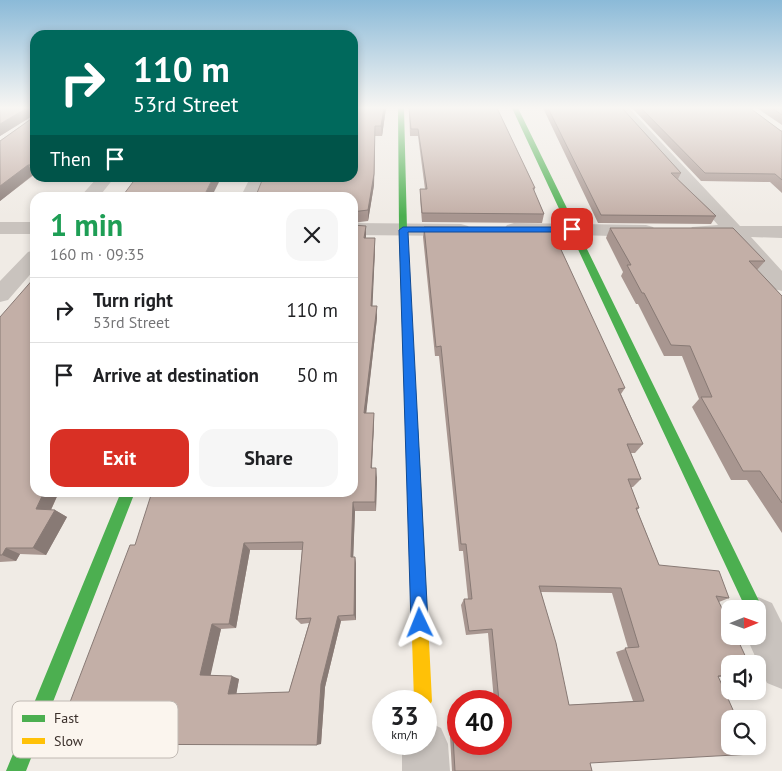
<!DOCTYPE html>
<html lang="en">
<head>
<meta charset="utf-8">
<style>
	body { margin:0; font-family:"PT Sans",sans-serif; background:#f6f6f6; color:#202124; height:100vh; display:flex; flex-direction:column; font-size:19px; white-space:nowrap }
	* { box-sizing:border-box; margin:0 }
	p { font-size:16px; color:#757577 }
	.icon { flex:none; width:28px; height:28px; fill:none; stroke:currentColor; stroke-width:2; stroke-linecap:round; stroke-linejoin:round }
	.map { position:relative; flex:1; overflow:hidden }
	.details { position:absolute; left:30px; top:192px; width:328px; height:305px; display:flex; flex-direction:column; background:#fff; border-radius:15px; box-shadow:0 2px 8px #0003 }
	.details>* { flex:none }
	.guide { position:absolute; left:30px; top:30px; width:328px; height:152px; border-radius:15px; box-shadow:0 2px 8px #0003; background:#00695c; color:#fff; overflow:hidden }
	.needle { width:32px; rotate:89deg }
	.tools { position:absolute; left:721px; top:600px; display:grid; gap:10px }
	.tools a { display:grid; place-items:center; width:45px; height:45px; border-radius:10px; background:#fff; box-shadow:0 2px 8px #0003; font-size:25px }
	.speed { position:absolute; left:372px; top:690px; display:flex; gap:10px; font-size:25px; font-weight:700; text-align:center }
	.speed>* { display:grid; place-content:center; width:65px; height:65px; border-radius:50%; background:#fff; box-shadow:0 2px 8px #0003; line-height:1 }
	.speed small { font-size:12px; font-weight:400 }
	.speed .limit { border:8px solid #d22; background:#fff; color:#111 }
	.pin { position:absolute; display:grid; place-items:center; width:42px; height:42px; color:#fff; margin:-21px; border-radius:10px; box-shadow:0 2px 8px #0006 }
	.me { position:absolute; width:55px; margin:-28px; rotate:358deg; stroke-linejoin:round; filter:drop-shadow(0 0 4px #0008) }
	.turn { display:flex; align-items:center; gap:18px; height:105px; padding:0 20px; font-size:22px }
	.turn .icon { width:65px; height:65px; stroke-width:2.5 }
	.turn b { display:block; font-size:35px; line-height:42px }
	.then { display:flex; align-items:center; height:48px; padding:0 20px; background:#0003; gap:10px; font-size:19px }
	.round { display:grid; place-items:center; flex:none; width:52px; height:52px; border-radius:15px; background:#f6f6f6 }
	.summary { display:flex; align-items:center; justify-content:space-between; height:85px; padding:0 20px }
	h1 { font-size:30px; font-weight:800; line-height:38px; color:#1e9e55 }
	.action { display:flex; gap:10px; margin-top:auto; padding:10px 20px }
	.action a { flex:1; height:58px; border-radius:15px; background:#d93025; color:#fff; font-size:20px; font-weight:800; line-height:58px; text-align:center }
	.action a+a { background:#f6f6f6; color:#202124 }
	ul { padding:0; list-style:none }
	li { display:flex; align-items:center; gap:15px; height:65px; padding:0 20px; border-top:1px solid #e0e0e0 }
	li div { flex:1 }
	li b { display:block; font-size:19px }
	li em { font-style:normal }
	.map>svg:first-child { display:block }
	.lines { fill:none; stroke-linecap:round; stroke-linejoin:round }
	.street { fill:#c9c3be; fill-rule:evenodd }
	.fast { fill:#4caf50; fill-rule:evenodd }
	.slow { fill:#ffc107; fill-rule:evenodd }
	.wall { fill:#a89690; fill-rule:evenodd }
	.shaded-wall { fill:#887a75 }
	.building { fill:#c3afa7; stroke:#887a75; fill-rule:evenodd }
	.route { fill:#1a73e8; stroke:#114b97 }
	.key { fill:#fbf5ee; stroke:#c1bab4; stroke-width:1 }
	.key-label { font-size:14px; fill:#3b302b }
</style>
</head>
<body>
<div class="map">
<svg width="782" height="771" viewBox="0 0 782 771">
	<rect width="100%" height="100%" fill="#f0ebe5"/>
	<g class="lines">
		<path class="street" d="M616,108H629L740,226H782V238L751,237L782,271V291L774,289L729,237L692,235L689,231L692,227L718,225Z
			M97,178H114L98,198H79Z
			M250,178H266L258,198H240Z
			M0,222H35V234H0Z
			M352,223L461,224L468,226L471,230L468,234L461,236L352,235Z
			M514,223L646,225L653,227L656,231L653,235L646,237L507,233L504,229L507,225Z
			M35,250V269L8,300L0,302V281L28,252Z
			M758,597L772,603L782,623V689L767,683L746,636H758V609H742L744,603Z
			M426,721L441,728L448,744L450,771H402V744H426Z"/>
		<path class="fast" d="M398,108H404L407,230L421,482L419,486L414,488L409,486L407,482L399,230Z
			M512,108H518L760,603L762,609L760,615L758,616V609H746Z
			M121,492H135L26,771H6Z"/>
		<path class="slow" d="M414,476L419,478L421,482L432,701L429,707L426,709V701H414L407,482L409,478Z"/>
	</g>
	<path class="wall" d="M0,108H35V174L0,201V141L31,119V117L0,136Z
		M352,108H386L382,136H375L374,185L368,221L352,223Z
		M409,108H497L535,188L534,191L544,214L542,223L422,222L420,198V189H425L418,136H410Z
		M543,108H622L681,173L678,179L716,216L711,224L598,223Z
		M632,108H750L781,131H782V193L770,182L701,181Z
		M757,108H782V125Z
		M424,227L625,388L621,394L643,444L635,453H631L641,479L633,487H631L639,508L637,510L659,565L729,598L719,602L730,664V676L719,677L590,763L592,771H452L449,719H452L501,744V701H494L488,633L466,635L461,605L464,599H468L463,551H459L439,356H435L423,237ZM541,592L612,593L628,648L616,652L633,701L569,705Z
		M610,228L765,261L757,270L782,296V533L747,480H731L692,407L699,399L682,356H664L638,304H636L621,276L623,272L606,238Z
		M366,238L375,249L372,306L377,318L366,413L374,424L372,468L377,478L376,511H355L353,557H355L356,564V620L341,621L325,687L321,744H54L135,545L352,492ZM250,550H302L296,619L301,624L309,623L289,692L236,694L239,679L210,675L221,629L236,628Z
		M0,317L35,492H59L51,510H55L67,517L46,555L20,554L16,561L0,562Z"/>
	<path class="shaded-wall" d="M27,108H32L35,114L0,136V124Z
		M384,108H386L382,136L381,126Z
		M375,126L374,185L368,221V210Z
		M28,165L34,174L0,201V186Z
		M213,178H221L211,198H203Z
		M366,226V237L364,249V238Z
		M375,238V249L372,318L371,306Z
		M377,306V318L365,424L364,413Z
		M374,413V424L371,478V468Z
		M376,468L377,478L376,511L375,502Z
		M44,492H59L48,516L36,509Z
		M353,502L355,511L353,564L351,557Z
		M55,510L67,517L46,555L33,548Z
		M244,543L250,550L236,628L229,624Z
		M6,548L20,554L16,561L2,555Z
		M355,557L356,564V620L354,615Z
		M338,616L341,621L325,687L321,744L317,745L321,684Z
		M212,624L221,629L210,678L200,675Z
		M232,676L239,679L236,696L228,694Z"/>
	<path class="building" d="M0,108H27L0,124Z
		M31,108H35V165H28L0,186V141L31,119Z
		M352,108H384L381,126H375L374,174L368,210L352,212V198H255L263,178H352Z
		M409,108H497L535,188H533L544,214L422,213L420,189H427L418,129H411Z
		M548,108H622L681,173H671L716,216L601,215Z
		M641,108H750L781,131H782V180L775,174L705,173Z
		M772,108H782V115Z
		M136,178H213L203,198H121Z
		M352,225L366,226L364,238H375L371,306H377L364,413H374L371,468H376L375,502H353L351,557H355L354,615L338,616L321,684L317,745L54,744L130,545H135L152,492H352ZM303,542L296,619L311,618L289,692L228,694L232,676L200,675L212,624H229L244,543Z
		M424,227L551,228L625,388L618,389L643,444H627L641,479H628L639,508H636L659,565L719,571L729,598L716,596L730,625V636H736L749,664H730V675L718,676L737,719H730V746H748L752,754L590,763L592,771H455L452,719H459V744H501V701H499L492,629L469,631L464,599H472L466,544H461L441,346L436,347ZM539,586L621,588L639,647L625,648L644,701L569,705L556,643Z
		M610,228H733L765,261H749L782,296V503L760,471H743L701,397H712L690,346L671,345L644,293H642L627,265H631Z
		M35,277V492H44L36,509L55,510L33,548H6L2,555H0V317Z"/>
	<linearGradient id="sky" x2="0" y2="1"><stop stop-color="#8bbad8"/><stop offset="0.5" stop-color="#f8f6f3"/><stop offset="1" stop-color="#f8f6f3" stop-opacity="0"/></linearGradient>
	<rect width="782" height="216" fill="url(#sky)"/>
	<path class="route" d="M403,227H572L576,229L572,232H408L428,623L425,629L420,631L414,629L411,623L399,230Z"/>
	<rect x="12" y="701" width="166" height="57" rx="8" class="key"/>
	<rect x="22" y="715" width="23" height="7" fill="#4caf50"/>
	<rect x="22" y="738" width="23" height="6" fill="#ffc107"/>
	<g class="key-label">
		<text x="54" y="723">Fast</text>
		<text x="54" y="746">Slow</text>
	</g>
</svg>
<div class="tools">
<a><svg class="needle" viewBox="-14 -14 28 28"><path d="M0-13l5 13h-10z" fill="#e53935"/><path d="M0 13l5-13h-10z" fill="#757577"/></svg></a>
<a><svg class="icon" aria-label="sound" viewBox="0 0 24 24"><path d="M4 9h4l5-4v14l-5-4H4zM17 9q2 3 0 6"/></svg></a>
<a><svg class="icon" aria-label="search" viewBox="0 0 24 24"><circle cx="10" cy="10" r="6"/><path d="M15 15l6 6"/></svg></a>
</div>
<div class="speed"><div>33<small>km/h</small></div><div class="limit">40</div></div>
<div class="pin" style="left:572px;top:229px;background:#d93025"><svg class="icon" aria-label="arrive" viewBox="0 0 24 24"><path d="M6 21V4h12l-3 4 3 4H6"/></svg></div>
<svg class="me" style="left:420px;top:623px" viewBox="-20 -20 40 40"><path d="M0-17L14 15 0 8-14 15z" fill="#1a73e8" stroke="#fff" stroke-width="4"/></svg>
<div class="guide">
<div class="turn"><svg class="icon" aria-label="right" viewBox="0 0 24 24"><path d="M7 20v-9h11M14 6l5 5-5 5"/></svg><div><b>110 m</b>53rd Street</div></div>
<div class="then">Then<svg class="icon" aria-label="arrive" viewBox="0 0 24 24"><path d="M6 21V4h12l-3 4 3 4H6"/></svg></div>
</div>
<section class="details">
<div class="summary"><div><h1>1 min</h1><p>160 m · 09:35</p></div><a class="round"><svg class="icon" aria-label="close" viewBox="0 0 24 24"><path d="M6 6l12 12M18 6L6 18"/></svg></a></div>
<ul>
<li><svg class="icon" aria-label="right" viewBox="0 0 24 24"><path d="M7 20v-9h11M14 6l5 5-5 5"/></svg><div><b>Turn right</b><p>53rd Street</p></div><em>110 m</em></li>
<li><svg class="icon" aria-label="arrive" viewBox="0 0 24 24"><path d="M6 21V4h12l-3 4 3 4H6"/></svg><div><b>Arrive at destination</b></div><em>50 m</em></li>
</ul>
<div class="action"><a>Exit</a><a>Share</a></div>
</section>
</div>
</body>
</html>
